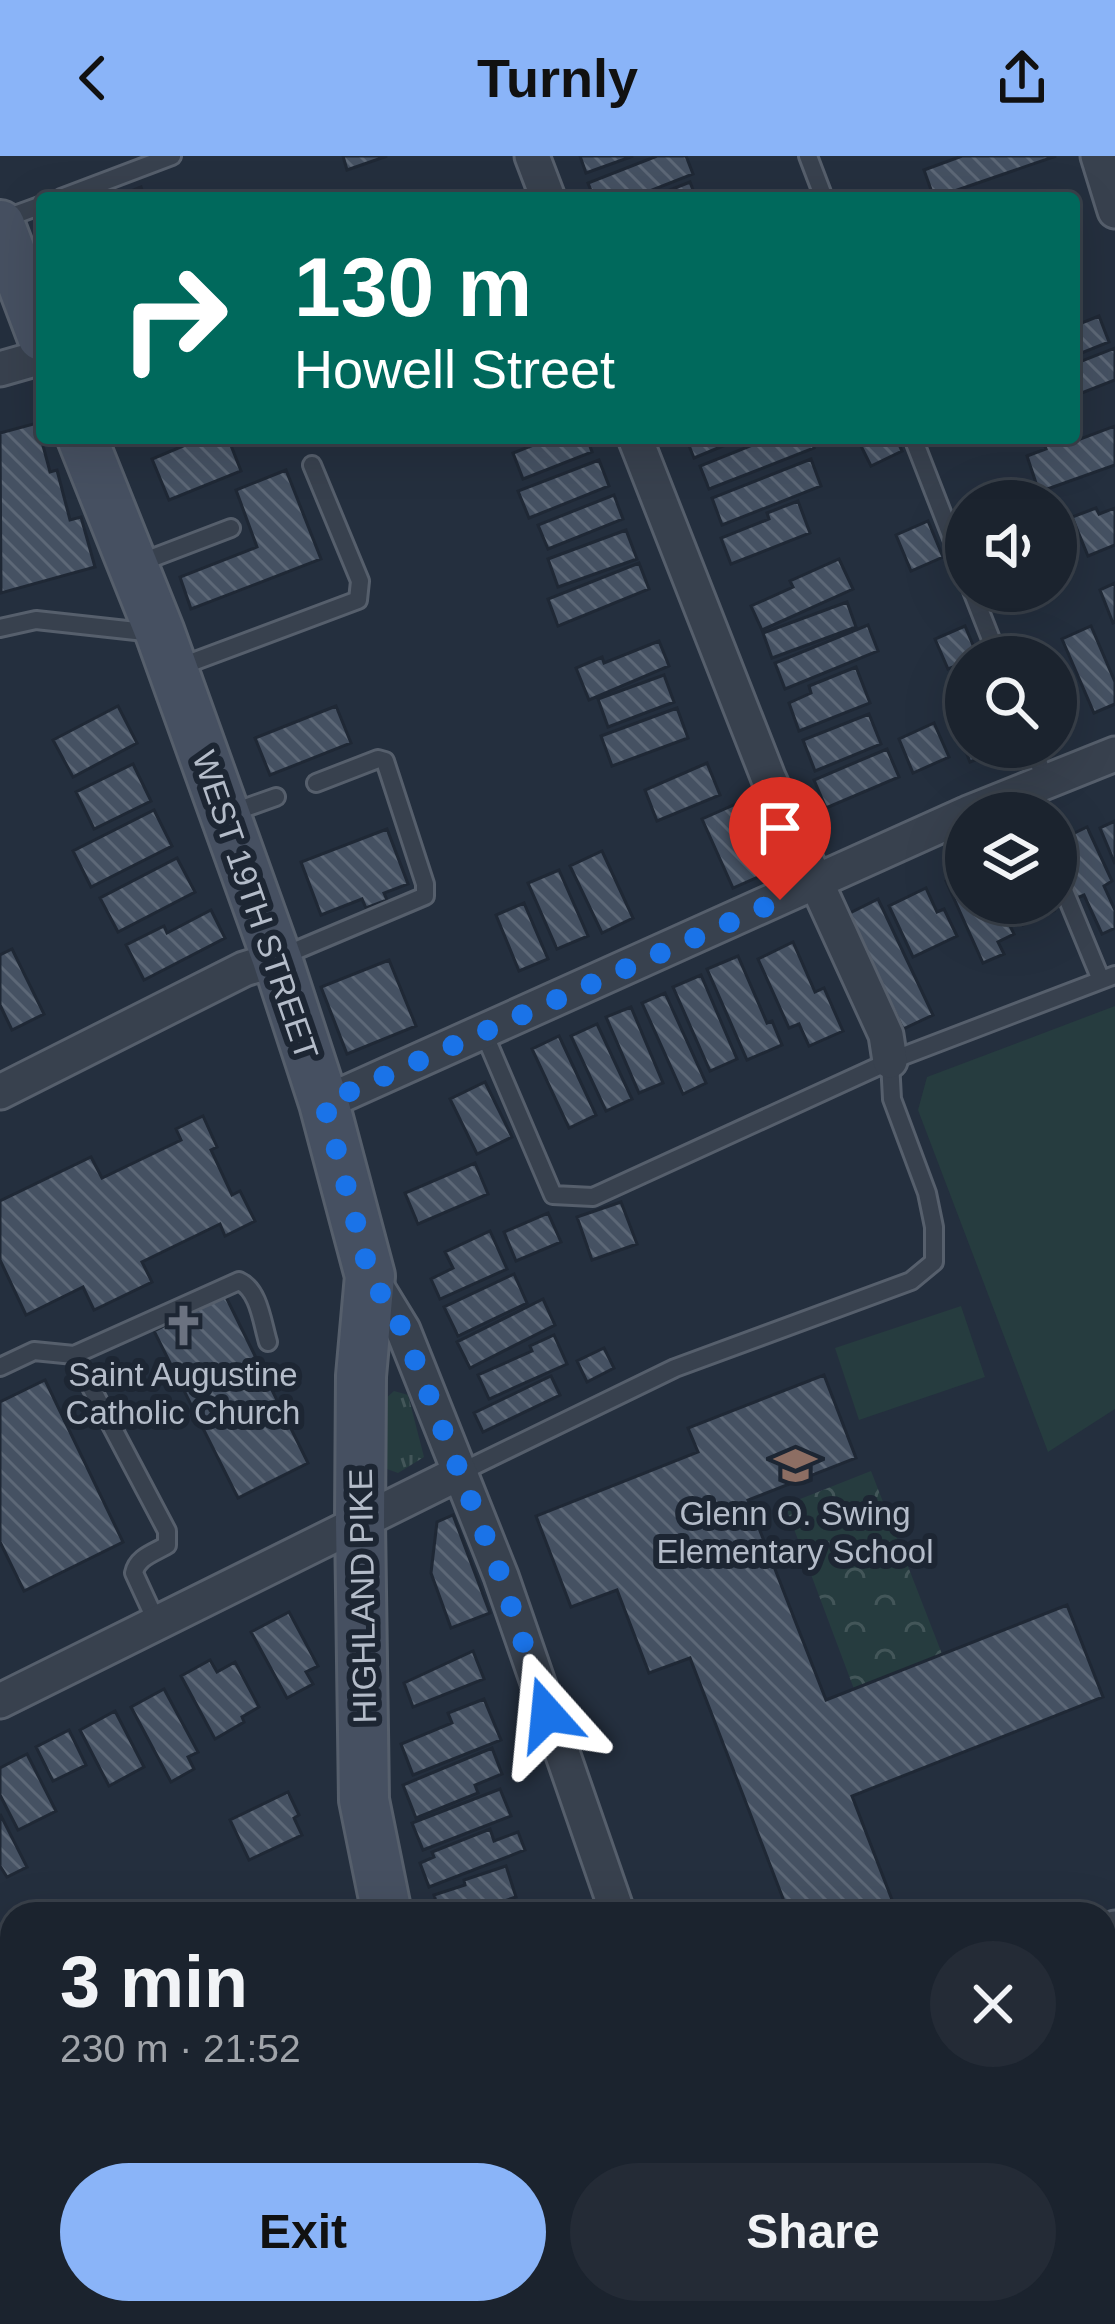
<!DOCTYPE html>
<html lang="en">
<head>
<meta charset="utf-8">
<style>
	body { margin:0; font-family:Helvetica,sans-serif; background:#242b36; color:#f1f3f6; height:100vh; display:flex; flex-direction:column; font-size:45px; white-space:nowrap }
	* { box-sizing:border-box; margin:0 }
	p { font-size:39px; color:#a0a4aa }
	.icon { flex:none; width:66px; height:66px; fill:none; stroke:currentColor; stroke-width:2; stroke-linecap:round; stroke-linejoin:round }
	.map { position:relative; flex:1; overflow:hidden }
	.side { position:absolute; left:0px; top:1746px; width:1116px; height:423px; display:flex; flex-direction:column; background:#1b232e; border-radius:36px 36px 0 0; box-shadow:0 12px 48px #0002,0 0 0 3px #39404a }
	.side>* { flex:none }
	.guide { position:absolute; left:36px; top:36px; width:1044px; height:252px; border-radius:12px; box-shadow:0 12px 48px #0002,0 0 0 3px #39404a; background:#00695c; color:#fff; overflow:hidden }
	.controls { position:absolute; left:945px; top:324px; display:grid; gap:24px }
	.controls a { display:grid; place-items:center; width:132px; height:132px; border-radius:50%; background:#1b232e; box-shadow:0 12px 48px #0002,0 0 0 3px #39404a; font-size:60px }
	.pin { position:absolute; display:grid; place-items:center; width:102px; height:102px; color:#fff; margin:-123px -51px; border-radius:50% 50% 50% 0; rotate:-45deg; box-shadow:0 0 12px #0007 }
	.pin .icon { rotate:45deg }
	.me { position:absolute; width:132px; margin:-66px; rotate:342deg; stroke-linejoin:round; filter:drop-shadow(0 0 9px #0008) }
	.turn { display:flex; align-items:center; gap:42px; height:252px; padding:0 60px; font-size:54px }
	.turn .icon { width:156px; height:156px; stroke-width:2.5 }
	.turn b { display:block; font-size:84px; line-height:102px }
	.round { display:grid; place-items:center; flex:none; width:126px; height:126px; border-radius:63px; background:#242b36 }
	.summary { display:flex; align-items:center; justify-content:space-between; height:204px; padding:0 60px }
	h1 { font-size:72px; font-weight:700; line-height:90px }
	.primary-button { display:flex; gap:24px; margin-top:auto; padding:24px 60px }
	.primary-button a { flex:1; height:138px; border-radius:72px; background:#8ab4f8; color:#111; font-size:48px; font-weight:700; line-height:138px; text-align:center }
	.primary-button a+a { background:#242b36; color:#f1f3f6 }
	header { display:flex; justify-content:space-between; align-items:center; height:156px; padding:0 60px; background:#8ab4f8; color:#111; font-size:54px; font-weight:700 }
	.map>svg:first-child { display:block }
	.grass { fill:url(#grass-tufts) }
	.forest { fill:url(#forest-crowns) }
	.pitch { fill:#263c3f }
	.building { fill:url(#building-back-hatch); stroke:#1f2835; stroke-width:3 }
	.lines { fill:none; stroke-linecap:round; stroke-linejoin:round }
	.lane-casing { stroke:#565f6c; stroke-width:22 }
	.street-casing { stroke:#565f6c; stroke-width:39 }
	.secondary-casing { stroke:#565f6c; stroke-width:54 }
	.lane { stroke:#38414e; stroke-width:16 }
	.street { stroke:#38414e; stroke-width:33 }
	.secondary { stroke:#465061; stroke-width:48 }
	.route { stroke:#1a73e8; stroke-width:21; stroke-dasharray:0 37.8 }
	.labels { text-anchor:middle; stroke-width:12; stroke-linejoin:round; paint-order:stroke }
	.street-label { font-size:33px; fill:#b4bcc9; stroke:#1d2633 }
	.poi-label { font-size:33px; fill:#b4bcc9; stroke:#1d2633 }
</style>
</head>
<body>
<header><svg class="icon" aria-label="back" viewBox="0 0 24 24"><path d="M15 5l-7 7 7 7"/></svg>Turnly<svg class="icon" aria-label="share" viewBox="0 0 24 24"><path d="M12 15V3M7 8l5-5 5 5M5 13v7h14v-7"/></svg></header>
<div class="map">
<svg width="1115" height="2168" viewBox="0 0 1115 2168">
	<defs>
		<pattern id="grass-tufts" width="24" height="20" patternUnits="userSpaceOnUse" patternTransform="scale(3)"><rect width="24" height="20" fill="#263c3f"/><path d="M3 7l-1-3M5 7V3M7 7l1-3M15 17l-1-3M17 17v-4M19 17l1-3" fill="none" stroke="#435659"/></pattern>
		<pattern id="forest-crowns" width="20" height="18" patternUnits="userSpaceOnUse" patternTransform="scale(3)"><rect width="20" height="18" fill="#263c3f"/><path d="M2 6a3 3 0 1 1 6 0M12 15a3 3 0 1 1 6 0" fill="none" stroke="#435659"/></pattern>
		<pattern id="building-back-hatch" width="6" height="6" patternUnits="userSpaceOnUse" patternTransform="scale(3)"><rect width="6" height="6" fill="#455162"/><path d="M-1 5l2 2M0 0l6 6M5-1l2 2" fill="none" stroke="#5d6877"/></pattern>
	</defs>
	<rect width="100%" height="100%" fill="#242f3e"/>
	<path class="grass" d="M394,1235L408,1239L424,1301L398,1317L387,1313L384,1306L383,1245Z"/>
	<path class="forest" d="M871,1315L942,1498L854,1533L785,1349Z
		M1115,1993V2168H984L981,2157H1104V1998Z"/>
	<path class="pitch" d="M1115,850V1253L1048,1296L918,954L927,921Z
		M961,1150L985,1221L859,1264L835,1192Z"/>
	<path class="building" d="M343,0H387L347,14Z
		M580,0H633L586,17Z
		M657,0H686L693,18L632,42H594L588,27Z
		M962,0H1056L934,42L924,14Z
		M690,26L696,42H650Z
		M141,31L145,42H114Z
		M1099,160L1109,186L1074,200V170Z
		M1115,192V224L1074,240V208Z
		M37,267L50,316L57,314L70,364L81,361L95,411L1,437L0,277Z
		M1115,270V309L1039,336L1027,300L1046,293L1044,288L1060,282L1067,288Z
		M202,282H228L241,315L169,344L152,303Z
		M551,282H587L592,296L523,323L513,297Z
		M686,282H742L694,302Z
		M770,282H810L814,292L709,333L700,310Z
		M857,282H896L902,295L871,310Z
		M811,303L821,330L722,369L712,342Z
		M599,304L609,330L529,362L518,335Z
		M286,314L321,403L191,453L180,421L257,391L236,334Z
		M614,339L623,363L548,393L538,369Z
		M798,345L810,377L731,408L721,382L769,363L767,357Z
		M1096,352L1099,358L1115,352V389L1088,400L1072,361Z
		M928,365L943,401L911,415L896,379Z
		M626,374L637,403L558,431L548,403Z
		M839,403L853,433L762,474L751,450L793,431L790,425Z
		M639,407L649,433L558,470L548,443Z
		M1115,427V466L1113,467L1100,434Z
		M847,446L856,471L772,502L763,477Z
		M868,469L878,495L785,533L775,507Z
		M965,470L978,501H966V506L948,513L935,483Z
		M1091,470L1115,526V548L1094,557L1062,483Z
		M659,485L669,510L589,544L576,512L602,501L604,507Z
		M856,511L870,547L799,575L789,547L811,537L809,530Z
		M1056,516L1075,561L1056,569Z
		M664,519L674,546L608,571L598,543Z
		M966,540V591H1007L970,606L947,547Z
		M118,550L137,587L73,621L53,584Z
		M336,550L351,587L270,619L255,582Z
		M677,552L688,582L612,610L601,580Z
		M869,558L881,588L815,615L803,584Z
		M934,567L949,601L913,617L899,583Z
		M887,593L899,621L826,652L814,624Z
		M707,607L720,639L657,665L645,634Z
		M133,608L151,645L94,673L76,636Z
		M736,648L767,717L733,732L702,663Z
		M154,654L172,690L91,731L73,695Z
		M1115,665V708L1100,672Z
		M1087,671L1112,725L1104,730L1115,754V772L1102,778L1084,739L1077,742L1056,699V686Z
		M387,673L408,728L384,737L387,744L366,752L362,743L321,759L301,706Z
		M602,695L633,762L602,777L570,710Z
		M177,702L195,736L118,776L100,742Z
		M559,714L588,780L557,793L528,727Z
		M966,715V747H999L1014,778L998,786L1004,798L983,807L946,725Z
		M926,732L937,756L944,753L957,780L913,801L889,750Z
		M878,743L933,859L903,873L848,758Z
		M524,747L548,803L519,815L496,759Z
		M1013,747H1051L1054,755L1023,769Z
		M211,754L225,782L144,824L126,789L164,770L167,777Z
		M793,786L815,836L824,832L843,875L809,890L799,868L789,872L758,803Z
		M12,793L44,858L12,874L0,849V799Z
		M738,800L767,867L772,865L782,889L747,904L707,813Z
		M389,804L416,870L347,898L321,831Z
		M701,819L737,903L710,915L673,831Z
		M665,837L706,927L683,938L642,847Z
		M631,851L663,927L639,937L606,861Z
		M597,868L632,943L606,955L571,880Z
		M559,880L596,959L569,972L532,893Z
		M485,926L512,981L477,998L450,943Z
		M203,960L217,991L211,994L232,1039L240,1035L255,1065L225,1080L220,1068L142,1106L152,1126L94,1154L83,1131L26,1159L0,1104V1045L91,1001L102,1022L181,984L176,973Z
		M475,1007L488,1038L418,1068L405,1037Z
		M621,1046L637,1088L592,1104L577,1061Z
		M548,1057L561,1086L516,1105L504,1076Z
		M490,1075L507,1113L440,1143L431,1123L453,1112L445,1096Z
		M514,1118L527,1147L458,1180L444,1151Z
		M225,1139L308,1307L238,1342L154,1175Z
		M543,1143L555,1169L470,1212L457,1186Z
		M554,1179L567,1208L489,1243L478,1219L532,1195L530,1190Z
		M604,1192L614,1212L587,1226L577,1205Z
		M824,1219L856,1302L748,1344L826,1544L1067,1449L1103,1541L852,1640L894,1749L871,1758H789L690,1502L649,1517L617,1434L571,1451L536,1360L698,1296L688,1272Z
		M551,1220L560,1239L483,1276L474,1257Z
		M45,1224L123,1386L24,1435L0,1386V1246Z
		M453,1359L490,1457L451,1472L431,1417L437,1366Z
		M289,1456L318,1510L306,1516L313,1528L287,1542L251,1476Z
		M473,1495L484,1523L413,1551L404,1527Z
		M210,1504L217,1516L235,1506L259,1551L242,1561L244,1566L215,1583L181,1520Z
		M164,1533L198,1596L188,1601L194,1613L171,1626L131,1551Z
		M484,1543L501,1584L413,1619L401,1588L452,1567L448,1557Z
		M115,1555L144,1611L109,1630L80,1574Z
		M69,1574L86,1609L53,1625L36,1591Z
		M492,1592L502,1618L475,1629L478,1637L416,1662L403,1629Z
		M27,1598L56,1655L18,1674L0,1639V1612Z
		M500,1633L511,1660L423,1694L412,1667Z
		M288,1636L299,1659L294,1662L302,1679L249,1704L230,1664Z
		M0,1658L27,1711L7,1721L0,1710Z
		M490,1673L494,1685L518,1676L525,1694L429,1731L420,1707L434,1701L432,1696Z
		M506,1710L516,1741L465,1758H440L434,1739L465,1729L464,1724Z
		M1115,1845V1885L1104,1878V1862Z
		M1104,1900L1115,1911V1960L1104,1971Z
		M6,2118L12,2151L0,2155V2120Z
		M377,2157H380L384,2168H344Z
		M620,2157H624L628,2168H591Z
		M867,2157H906L911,2168H866L862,2159Z"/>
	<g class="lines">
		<defs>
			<path id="lane" d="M808,0L824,42
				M61,42L172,0
				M1,64L42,49
				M913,282L966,418
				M134,409L231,372
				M972,435L998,501
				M0,472L36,464L154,477
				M179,511L358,444L360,425L312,309
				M1033,591L1045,624
				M231,657L276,641
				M1056,715L1101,824
				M278,802L425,740V728L385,605L378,603L316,627
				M483,875L553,1039L593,1041L890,905L1115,819
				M0,1211L34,1195L74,1199
				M459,1317L675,1212L911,1125L934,1106V1071L927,1037L892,943L890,905
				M157,1467L134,1417C137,1401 154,1397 167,1389V1375L74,1199L239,1125C259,1134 262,1166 268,1186
				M0,1842L12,1837"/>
			<path id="street" d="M532,0L548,42
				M1098,0L1115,55
				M0,213L42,201
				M635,282L768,621L886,879L890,905
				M968,657L1115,598
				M0,936L244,813L277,803
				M324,947L966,658
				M370,1120L403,1174L501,1420L618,1758
				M0,1545L459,1317
				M1104,1791L1115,1772
				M773,2157L777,2168"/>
			<path id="secondary" d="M0,69L42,180
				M82,282L160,477L277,803L324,947L370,1120L361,1220L360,1366L364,1644L387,1758
				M491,2157L494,2168"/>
		</defs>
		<use href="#lane" class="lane-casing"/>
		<use href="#street" class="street-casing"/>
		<use href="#secondary" class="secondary-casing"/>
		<use href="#lane" class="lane"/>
		<use href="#street" class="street"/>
		<use href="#secondary" class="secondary"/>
	</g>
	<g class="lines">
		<path class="route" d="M547,1558L501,1420L403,1174L370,1120L324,947L780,744"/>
	</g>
	<defs>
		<symbol id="church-bare" viewBox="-9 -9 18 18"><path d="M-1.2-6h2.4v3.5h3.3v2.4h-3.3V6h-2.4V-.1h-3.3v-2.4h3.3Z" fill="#6b7280" stroke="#1d2633" stroke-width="2.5" paint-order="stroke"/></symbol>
		<symbol id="school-bare" viewBox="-9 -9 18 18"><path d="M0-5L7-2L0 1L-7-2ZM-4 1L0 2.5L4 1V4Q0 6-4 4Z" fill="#8d6e63" stroke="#1d2633" stroke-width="2.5" paint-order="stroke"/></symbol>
	</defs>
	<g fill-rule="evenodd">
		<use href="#church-bare" x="154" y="1140" width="59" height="59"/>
		<use href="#school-bare" x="766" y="1280" width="59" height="59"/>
	</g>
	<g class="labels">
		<g class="street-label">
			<text transform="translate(256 749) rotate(71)" y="12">WEST 19TH STREET</text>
			<text transform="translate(362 1440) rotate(-91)" y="12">HIGHLAND PIKE</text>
		</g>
		<g class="poi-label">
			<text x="183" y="1230">Saint Augustine<tspan x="183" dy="38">Catholic Church</tspan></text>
			<text x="795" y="1369">Glenn O. Swing<tspan x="795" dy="38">Elementary School</tspan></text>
		</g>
	</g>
</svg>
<div class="controls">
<a><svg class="icon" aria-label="sound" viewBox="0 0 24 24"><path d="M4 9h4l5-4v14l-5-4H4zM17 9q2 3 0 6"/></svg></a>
<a><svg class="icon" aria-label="search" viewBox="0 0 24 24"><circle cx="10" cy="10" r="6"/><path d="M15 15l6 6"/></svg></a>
<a><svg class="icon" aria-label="layers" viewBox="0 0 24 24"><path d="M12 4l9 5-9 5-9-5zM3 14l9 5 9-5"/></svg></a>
</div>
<div class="pin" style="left:780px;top:744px;background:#d93025"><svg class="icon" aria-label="arrive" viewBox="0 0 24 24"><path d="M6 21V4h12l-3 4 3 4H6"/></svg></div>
<svg class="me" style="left:547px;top:1558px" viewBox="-20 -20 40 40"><path d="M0-17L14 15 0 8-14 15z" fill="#1a73e8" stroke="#fff" stroke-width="4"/></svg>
<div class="guide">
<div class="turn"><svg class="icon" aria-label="right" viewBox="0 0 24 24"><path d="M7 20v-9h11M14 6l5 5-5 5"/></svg><div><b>130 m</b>Howell Street</div></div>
</div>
<section class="side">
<div class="summary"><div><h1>3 min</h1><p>230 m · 21:52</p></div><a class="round"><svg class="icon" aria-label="close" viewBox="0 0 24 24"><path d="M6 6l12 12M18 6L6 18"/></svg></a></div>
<div class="primary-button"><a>Exit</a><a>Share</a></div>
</section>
</div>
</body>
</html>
